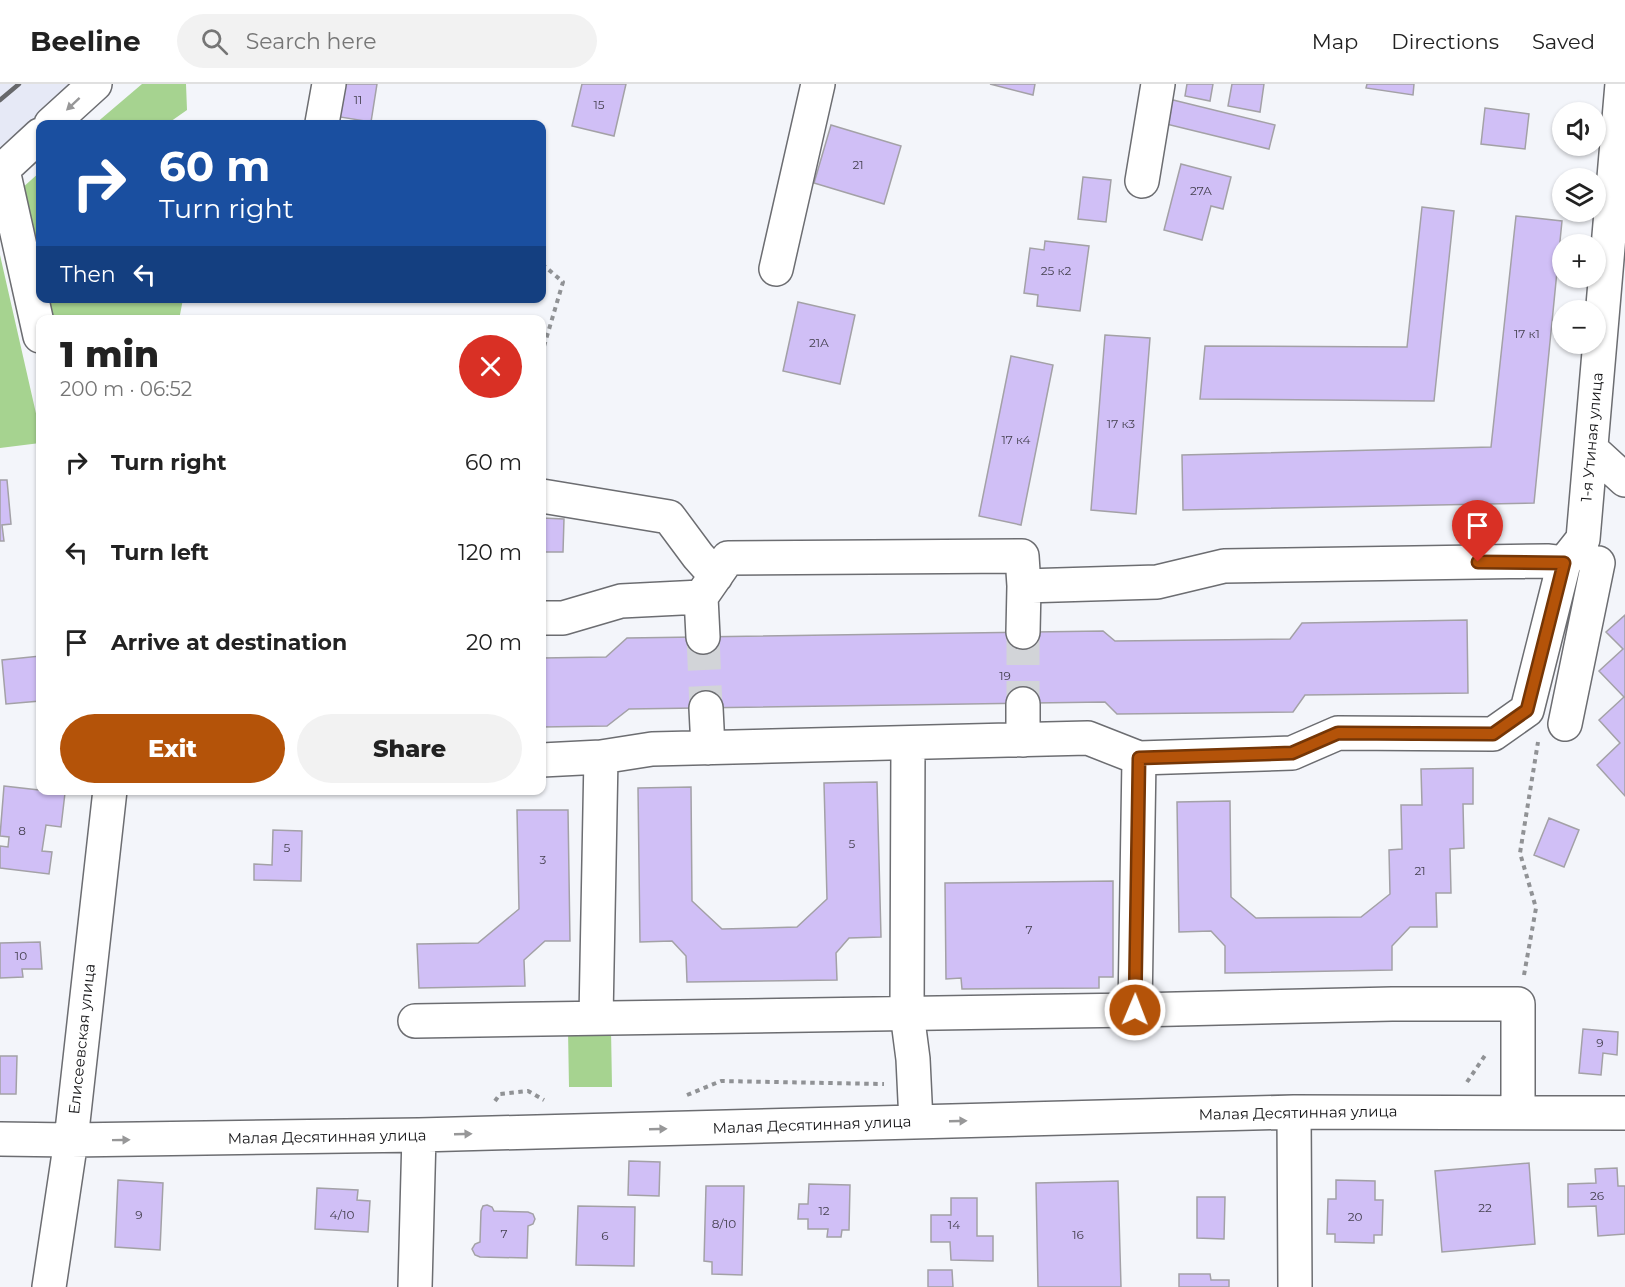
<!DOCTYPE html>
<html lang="en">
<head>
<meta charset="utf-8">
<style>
	body { margin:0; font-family:Montserrat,sans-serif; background:#f2f2f2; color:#222; height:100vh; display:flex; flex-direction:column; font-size:22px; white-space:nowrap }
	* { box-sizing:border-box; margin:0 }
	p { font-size:20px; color:#767676 }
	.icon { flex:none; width:33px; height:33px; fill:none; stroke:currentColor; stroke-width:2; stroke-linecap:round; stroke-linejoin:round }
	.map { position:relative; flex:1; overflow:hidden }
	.side { position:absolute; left:36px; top:231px; width:510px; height:480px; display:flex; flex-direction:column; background:#fff; border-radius:12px; box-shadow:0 2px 4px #0004 }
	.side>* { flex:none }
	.banner { position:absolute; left:36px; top:36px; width:510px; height:183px; border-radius:12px; box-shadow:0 2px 4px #0004; background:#1a4fa0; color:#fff; overflow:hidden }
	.controls { position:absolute; left:1552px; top:18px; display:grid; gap:12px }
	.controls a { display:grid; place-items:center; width:54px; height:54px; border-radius:50%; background:#fff; box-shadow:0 2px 4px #0004; font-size:30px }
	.pin { position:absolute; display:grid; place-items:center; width:51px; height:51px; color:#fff; margin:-62px -26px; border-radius:50% 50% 50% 0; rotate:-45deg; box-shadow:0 0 6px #0007 }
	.pin .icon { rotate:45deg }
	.me { position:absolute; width:66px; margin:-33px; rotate:1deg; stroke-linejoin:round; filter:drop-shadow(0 0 4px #0008) }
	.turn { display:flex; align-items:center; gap:21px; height:126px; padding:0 24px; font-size:27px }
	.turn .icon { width:78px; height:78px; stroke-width:2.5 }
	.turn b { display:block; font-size:42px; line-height:51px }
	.then { display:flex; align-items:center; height:57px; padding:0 24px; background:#0003; gap:12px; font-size:22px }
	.round { display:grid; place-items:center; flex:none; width:63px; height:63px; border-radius:32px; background:#f2f2f2 }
	.overview { display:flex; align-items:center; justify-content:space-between; height:102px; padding:0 24px }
	h1 { font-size:36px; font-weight:800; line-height:45px }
	.cta { display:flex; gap:12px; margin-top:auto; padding:12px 24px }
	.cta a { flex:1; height:69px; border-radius:36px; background:#b45309; color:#fff; font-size:24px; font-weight:800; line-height:69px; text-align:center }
	.cta a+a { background:#f2f2f2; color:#222 }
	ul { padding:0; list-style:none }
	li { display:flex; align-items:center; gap:18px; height:90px; padding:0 24px }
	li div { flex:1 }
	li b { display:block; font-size:22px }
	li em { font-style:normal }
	header { display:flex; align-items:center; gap:36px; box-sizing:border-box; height:84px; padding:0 30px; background:#fff; border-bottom:2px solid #e0e0e0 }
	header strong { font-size:28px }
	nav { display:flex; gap:33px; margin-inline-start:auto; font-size:21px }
	.search { width:420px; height:54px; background:#f2f2f2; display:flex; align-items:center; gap:15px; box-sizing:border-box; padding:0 21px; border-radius:33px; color:#767676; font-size:22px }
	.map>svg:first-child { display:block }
	.built { fill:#e6e9f6 }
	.green { fill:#a6d390 }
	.building { fill:#d0bff6; stroke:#a3a1a6; stroke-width:1.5 }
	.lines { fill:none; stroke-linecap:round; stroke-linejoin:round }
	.minor-tunnel { stroke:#d2d4d8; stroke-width:33; stroke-dasharray:33 16; stroke-linecap:butt }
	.minor-casing { stroke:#6c6d71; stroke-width:36 }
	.path { stroke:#909295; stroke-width:4; stroke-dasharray:4.5 4.5; stroke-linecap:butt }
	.minor { stroke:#fff; stroke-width:33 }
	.rail { stroke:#67686b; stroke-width:4.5 }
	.oneway { fill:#979798 }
	.route-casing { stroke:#753606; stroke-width:15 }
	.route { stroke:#b45309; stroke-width:10 }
	.labels { text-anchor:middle; stroke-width:4.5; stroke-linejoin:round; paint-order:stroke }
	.number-label { font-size:12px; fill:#454150 }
	.street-label { font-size:15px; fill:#171719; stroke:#fff }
</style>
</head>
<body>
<header>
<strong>Beeline</strong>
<div class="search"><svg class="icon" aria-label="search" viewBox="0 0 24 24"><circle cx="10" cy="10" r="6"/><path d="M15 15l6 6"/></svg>Search here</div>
<nav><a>Map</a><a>Directions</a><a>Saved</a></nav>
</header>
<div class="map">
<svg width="1625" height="1203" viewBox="0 0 1625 1203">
	<rect width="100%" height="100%" fill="#f3f5fa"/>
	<path class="built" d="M0,0H87L0,78Z"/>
	<path class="green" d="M142,0H186L187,26L167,40H95Z
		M40,88V190L21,105Z
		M0,171L40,347V359L0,364Z
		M46,215H183L179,236L51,235Z
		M611,945L612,1003H569L568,946Z"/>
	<path class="building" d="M345,0H377L371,38L340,33Z
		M582,0H626L614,52L572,42Z
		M990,0H1035L1033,11Z
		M1187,0H1213L1210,17L1185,12Z
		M1232,0H1264L1260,28L1228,22Z
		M1367,0H1414L1413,11L1366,4Z
		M1165,14L1275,41L1269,65L1158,38Z
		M1485,24L1529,30L1525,65L1481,60Z
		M831,41L901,62L884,120L814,99Z
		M1181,80L1231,93L1223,125L1211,122L1202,156L1164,146Z
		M1083,93L1111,96L1106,138L1078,135Z
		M1422,123L1454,127L1434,317L1200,315L1205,262L1407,263Z
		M1516,132L1562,137L1534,419L1183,426L1182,371L1491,363Z
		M1045,157L1089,162L1080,227L1037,222L1038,211L1024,209L1030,164L1044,166Z
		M798,218L855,231L840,300L783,287Z
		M1105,251L1150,254L1136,430L1091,426Z
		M1011,272L1053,281L1021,441L979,432Z
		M0,396H7L11,440L2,441L4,457H0Z
		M542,434L564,435L563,468H542Z
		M1625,531V712L1597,681L1620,659L1599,636L1624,613L1599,587L1623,565L1606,548Z
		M1467,536L1468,609L1305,611L1293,628L1117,630L1105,618L629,625L607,642L542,643V574L606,573L627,554L1103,547L1115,557L1290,555L1302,539Z
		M40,572V617L6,620L2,576Z
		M1473,684V720H1463L1464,764L1450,765L1451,809H1436L1437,843H1410L1392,862V886L1225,889V862L1211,847L1179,848L1177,718L1230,717L1231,813L1256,834L1361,833L1390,810L1389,766L1402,765L1401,721H1422L1421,685Z
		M877,698L881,853L849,854L836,869L837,896L687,898L686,872L672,857L640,858L638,704L691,703L692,817L722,845L797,843L827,815L824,699Z
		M4,702L65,709L61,743L46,741L42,767L52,768L49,790L0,784V762L8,763L9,753L0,752Z
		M517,726H568L570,857H545L524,876L525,902L419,904L417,860L478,859L519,825Z
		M1549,734L1579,746L1564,783L1534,771Z
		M273,746L302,747L301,797L254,796V780L272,781Z
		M1113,797V893H1099V904L962,905L961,894L946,895L945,799Z
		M40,858L42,885H22L23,893L0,894V859Z
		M1583,945L1618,948L1617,971L1603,969L1601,991L1579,989Z
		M0,972H17L16,1010H0Z
		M629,1077L660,1078L659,1112L628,1111Z
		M1529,1079L1535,1160L1442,1168L1435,1087Z
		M1617,1084L1618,1102H1625V1150L1598,1152L1596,1122L1568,1123V1100L1596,1099L1595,1085Z
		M118,1096L163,1099L160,1166L115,1163Z
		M1336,1096L1375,1097V1116H1383L1382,1151H1374V1159L1335,1158V1150H1327L1328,1115H1336Z
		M1118,1097L1121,1203H1038L1036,1099Z
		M809,1100L850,1101L849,1146H842L841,1153H827L828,1145H808V1135H798L799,1120H808Z
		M706,1102H744L742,1191L712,1190V1178L704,1177Z
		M317,1104L358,1106L357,1116L370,1117L368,1148L315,1145Z
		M1197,1113H1225L1224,1155L1197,1154Z
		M951,1114H977V1152H993V1177L951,1176L950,1158H931V1131H951Z
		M487,1121L492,1123L494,1127L528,1128L533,1130L535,1135L533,1140L528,1142L527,1174L480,1173L475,1171L472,1165L475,1160L480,1158L481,1127L483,1122Z
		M578,1122L635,1123L634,1182L576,1181Z
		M928,1186H952L953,1203H928Z
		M1179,1190H1210L1211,1196H1229V1203H1179Z"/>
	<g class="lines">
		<path class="minor-tunnel" d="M1023,548V620
			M703,553L706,624"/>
		<defs>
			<path id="minor" d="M322,39L329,0
				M51,40L95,0
				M3,86L40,252
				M0,88L40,51
				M1142,97L1158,0
				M776,185L818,0
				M1591,365L1625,396
				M542,412L669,433L698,472L716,492
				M1583,455L1622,0
				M701,513L703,553
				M542,534H563L621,517L701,513L728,474L1022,472L1024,502L1157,498L1224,482L1547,477L1564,479
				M1023,548L1024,502
				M706,624L708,664
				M1565,640L1598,479
				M1023,656V620
				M908,660L907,929L913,975L916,1038
				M542,676L601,673L652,665L1088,654L1139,674L1292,669L1338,649L1493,650L1527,626L1564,479L1583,455
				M1135,926L1139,674
				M596,934L601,673
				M415,937L1135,926L1392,920H1518V1028
				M1294,1028L1295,1203
				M0,1055L71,1056L419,1051L1294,1028L1625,1029
				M49,1203L71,1056L110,706
				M415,1203L419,1051"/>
		</defs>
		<use href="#minor" class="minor-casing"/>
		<path class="path" d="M542,180L563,198L542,269
			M1524,891L1536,824L1520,769L1538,658
			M1467,998L1486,970
			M687,1011L721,997L884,1000
			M495,1017L500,1010L528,1007L544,1016"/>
		<use href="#minor" class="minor"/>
		<path class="rail" d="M0,16L19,0"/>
	</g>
	<defs><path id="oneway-solid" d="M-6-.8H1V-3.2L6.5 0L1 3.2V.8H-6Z" transform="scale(1.5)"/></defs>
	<g class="oneway">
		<use href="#oneway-solid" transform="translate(73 20) rotate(137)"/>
		<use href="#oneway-solid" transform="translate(958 1037) rotate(-2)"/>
		<use href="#oneway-solid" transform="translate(658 1045) rotate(-2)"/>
		<use href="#oneway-solid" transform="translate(463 1050) rotate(-2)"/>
		<use href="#oneway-solid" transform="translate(121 1056) rotate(-1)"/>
	</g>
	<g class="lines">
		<defs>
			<path id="route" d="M1135,926L1139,674L1292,669L1338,649L1493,650L1527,626L1564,479L1478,478"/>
		</defs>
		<use href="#route" class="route-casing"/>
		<use href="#route" class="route"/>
	</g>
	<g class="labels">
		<g class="number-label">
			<text x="358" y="20">11</text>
			<text x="599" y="25">15</text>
			<text x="858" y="85">21</text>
			<text x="1201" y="111">27А</text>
			<text x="1056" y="191">25 к2</text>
			<text x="1527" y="254">17 к1</text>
			<text x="819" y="263">21А</text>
			<text x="1121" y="344">17 к3</text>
			<text x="1016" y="360">17 к4</text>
			<text x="1005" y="596">19</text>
			<text x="22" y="751">8</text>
			<text x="852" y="764">5</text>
			<text x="287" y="768">5</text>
			<text x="543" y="780">3</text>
			<text x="1420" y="791">21</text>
			<text x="1029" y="850">7</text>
			<text x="21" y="876">10</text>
			<text x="1600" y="963">9</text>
			<text x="1597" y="1116">26</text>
			<text x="1485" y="1128">22</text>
			<text x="824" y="1131">12</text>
			<text x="139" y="1135">9</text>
			<text x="342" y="1135">4/10</text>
			<text x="1355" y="1137">20</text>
			<text x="724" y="1144">8/10</text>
			<text x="954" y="1145">14</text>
			<text x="504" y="1154">7</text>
			<text x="1078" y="1155">16</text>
			<text x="605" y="1156">6</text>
		</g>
		<g class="street-label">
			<text transform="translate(1592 353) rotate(-85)" y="5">1-я Утиная улица</text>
			<text transform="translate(82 955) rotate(-84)" y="5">Елисеевская улица</text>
			<text transform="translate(1298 1029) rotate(-1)" y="5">Малая Десятинная улица</text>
			<text transform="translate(812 1041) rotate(-2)" y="5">Малая Десятинная улица</text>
			<text transform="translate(327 1053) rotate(-1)" y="5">Малая Десятинная улица</text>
		</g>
	</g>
</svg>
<div class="controls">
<a><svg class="icon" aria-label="sound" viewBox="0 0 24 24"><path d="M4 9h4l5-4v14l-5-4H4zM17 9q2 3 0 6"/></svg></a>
<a><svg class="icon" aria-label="layers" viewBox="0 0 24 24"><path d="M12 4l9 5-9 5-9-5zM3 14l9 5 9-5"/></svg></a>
<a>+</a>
<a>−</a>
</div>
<div class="pin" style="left:1478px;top:478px;background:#d93025"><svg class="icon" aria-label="arrive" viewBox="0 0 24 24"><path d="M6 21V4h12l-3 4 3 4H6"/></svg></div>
<svg class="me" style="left:1135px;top:926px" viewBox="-20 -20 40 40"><circle r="17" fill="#b45309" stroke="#fff" stroke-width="3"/><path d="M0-11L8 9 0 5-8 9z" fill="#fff"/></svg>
<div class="banner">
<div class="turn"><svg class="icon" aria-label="right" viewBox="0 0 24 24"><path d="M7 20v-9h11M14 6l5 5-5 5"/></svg><div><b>60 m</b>Turn right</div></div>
<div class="then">Then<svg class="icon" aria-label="left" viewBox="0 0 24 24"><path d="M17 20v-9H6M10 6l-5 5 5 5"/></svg></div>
</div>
<section class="side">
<div class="overview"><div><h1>1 min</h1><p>200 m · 06:52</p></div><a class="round" style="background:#d93025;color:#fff"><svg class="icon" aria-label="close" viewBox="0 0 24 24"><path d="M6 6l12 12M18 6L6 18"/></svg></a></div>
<ul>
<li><svg class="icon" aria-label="right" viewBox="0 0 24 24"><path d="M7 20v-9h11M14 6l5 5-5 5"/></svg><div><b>Turn right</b></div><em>60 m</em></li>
<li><svg class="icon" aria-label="left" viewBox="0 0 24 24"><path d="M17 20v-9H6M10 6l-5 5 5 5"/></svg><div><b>Turn left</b></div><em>120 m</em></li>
<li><svg class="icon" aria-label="arrive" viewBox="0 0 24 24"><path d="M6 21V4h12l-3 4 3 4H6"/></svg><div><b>Arrive at destination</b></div><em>20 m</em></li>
</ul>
<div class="cta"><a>Exit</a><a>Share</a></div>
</section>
</div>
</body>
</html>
